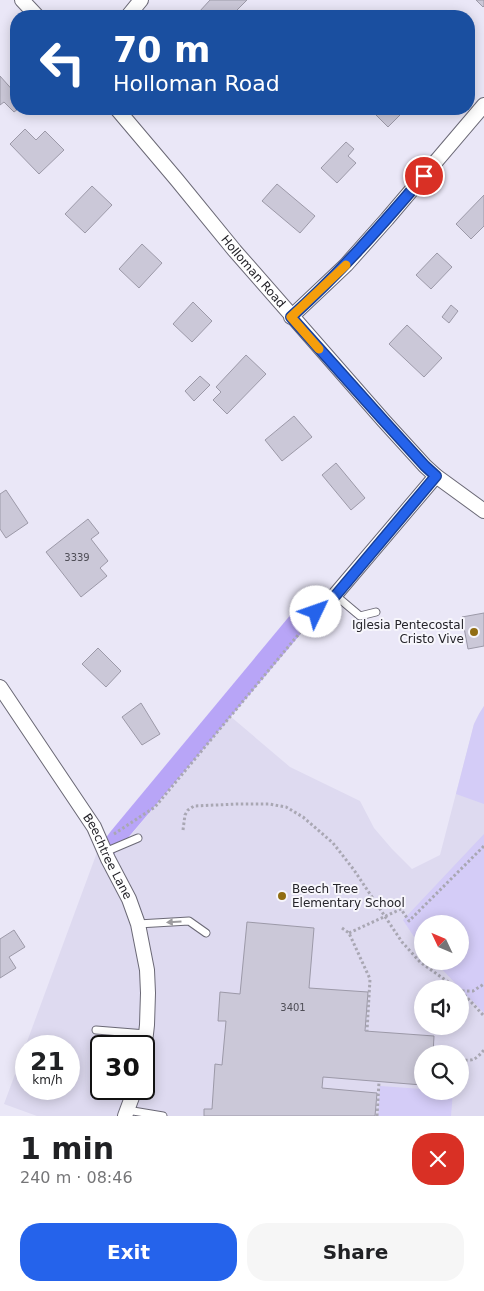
<!DOCTYPE html>
<html lang="en">
<head>
<meta charset="utf-8">
<style>
	body { margin:0; font-family:"DejaVu Sans",sans-serif; background:#f6f6f6; color:#202124; height:100vh; display:flex; flex-direction:column; font-size:19px; white-space:nowrap }
	* { box-sizing:border-box; margin:0 }
	p { font-size:16px; color:#757577 }
	.icon { flex:none; width:28px; height:28px; fill:none; stroke:currentColor; stroke-width:2; stroke-linecap:round; stroke-linejoin:round }
	.map { position:relative; height:1116px; overflow:hidden }
	.side { display:flex; flex-direction:column; background:#fff; flex:1 }
	.side>* { flex:none }
	.hud { position:absolute; left:10px; top:10px; width:465px; height:105px; border-radius:20px; box-shadow:0 2px 12px #0003; background:#1a4fa0; color:#fff; overflow:hidden }
	.needle { width:32px; rotate:314deg }
	.tools { position:absolute; left:414px; top:915px; display:grid; gap:10px }
	.tools a { display:grid; place-items:center; width:55px; height:55px; border-radius:50%; background:#fff; box-shadow:0 2px 12px #0003; font-size:25px }
	.speed { position:absolute; left:15px; top:1035px; display:flex; gap:10px; font-size:25px; font-weight:700; text-align:center }
	.speed>* { display:grid; place-content:center; width:65px; height:65px; border-radius:50%; background:#fff; box-shadow:0 2px 12px #0003; line-height:1 }
	.speed small { font-size:12px; font-weight:400 }
	.speed .limit { border:2px solid #111; border-radius:8px; background:#fff; color:#111 }
	.pin { position:absolute; display:grid; place-items:center; width:42px; height:42px; color:#fff; margin:-21px; border:2px solid #fff; border-radius:50%; box-shadow:0 1px 5px #0007 }
	.me { position:absolute; width:55px; margin:-28px; rotate:48deg; stroke-linejoin:round; filter:drop-shadow(0 0 4px #0008) }
	.turn { display:flex; align-items:center; gap:18px; height:105px; padding:0 20px; font-size:22px }
	.turn .icon { width:65px; height:65px; stroke-width:2.5 }
	.turn b { display:block; font-size:35px; line-height:42px }
	.round { display:grid; place-items:center; flex:none; width:52px; height:52px; border-radius:20px; background:#f6f6f6 }
	.summary { display:flex; align-items:center; justify-content:space-between; height:85px; padding:0 20px }
	h1 { font-size:30px; font-weight:700; line-height:38px }
	.button { display:flex; gap:10px; margin-top:auto; padding:10px 20px }
	.button a { flex:1; height:58px; border-radius:20px; background:#2563eb; color:#fff; font-size:20px; font-weight:700; line-height:58px; text-align:center }
	.button a+a { background:#f6f6f6; color:#202124 }
	.map>svg:first-child { display:block }
	.built { fill:#dedaf0; fill-rule:evenodd }
	.green { fill:#d4ccf7 }
	.forest { fill:#b8a5f7 }
	.building { fill:#cbc8d8; stroke:#9c99a8 }
	.lines { fill:none; stroke-linecap:round; stroke-linejoin:round }
	.lane-casing { stroke:#6b6976; stroke-width:9 }
	.street-casing { stroke:#6b6976; stroke-width:16 }
	.path { stroke:#a9a7b3; stroke-width:3; stroke-dasharray:2.5 2.5; stroke-linecap:butt }
	.lane { stroke:#fff; stroke-width:7 }
	.street { stroke:#fff; stroke-width:14 }
	.oneway { fill:#9d9c9f }
	.route-casing { stroke:#184099; stroke-width:12 }
	.route { stroke:#2563eb; stroke-width:9 }
	.slow { stroke:#f59e0b; stroke-width:9 }
	.poi-dot { fill:#916d13; stroke:#f7f6fc; stroke-width:2 }
	.labels { text-anchor:middle; stroke-width:4; stroke-linejoin:round; paint-order:stroke }
	.number-label { font-size:10px; fill:#4e4d56 }
	.street-label { font-size:12px; fill:#25242a; stroke:#f7f6fc }
	.poi-label { font-size:12px; fill:#25242a; stroke:#f7f6fc; text-anchor:end }
</style>
</head>
<body>
<div class="map">
<svg width="484" height="1116" viewBox="0 0 484 1116">
	<rect width="100%" height="100%" fill="#eae7f7"/>
	<path class="built" d="M484,706V1116H37L4,1104L99,847L111,859L230,716L290,767L360,801L374,828L392,849L412,869L440,855L474,724L479,714ZM422,924H460V961H422ZM422,989H460V1026H422ZM26,1046H69V1089H26ZM101,1046H144V1089H101ZM422,1054H460V1091H422Z"/>
	<path class="green" d="M484,706V804L456,794L474,724L479,714Z
		M484,834V1013L434,961H460V924H422V949L403,920Z
		M380,1086L422,1089V1091H453L451,1116H378Z"/>
	<path class="forest" d="M297,607L315,617L110,859L99,847L111,831Z"/>
	<path class="building" d="M210,0H247L231,16H203L199,12Z
		M476,0H484V6L483,7Z
		M0,76L16,94V109H18L14,112L4,102L0,105Z
		M370,109H406L388,127Z
		M25,129L36,140L45,131L64,150L39,174L10,144Z
		M346,142L354,149L348,156L356,163L337,183L321,168Z
		M277,184L315,216L300,233L262,201Z
		M92,186L112,205L85,233L65,214Z
		M484,195V226L471,239L456,224Z
		M142,244L162,263L139,288L119,269Z
		M437,253L452,267L431,289L416,275Z
		M193,302L212,321L192,342L173,324Z
		M451,305L458,311L449,323L442,317Z
		M407,325L442,358L424,377L389,344Z
		M246,355L266,374L227,414L213,400L221,392L216,387Z
		M200,376L210,385L194,401L185,391Z
		M294,416L312,437L282,461L265,440Z
		M336,463L365,498L351,510L322,475Z
		M6,490L28,523L6,538L0,529V494Z
		M88,519L99,533L91,539L108,561L100,568L107,576L81,597L46,552Z
		M484,613V646L468,649L462,617Z
		M98,648L121,671L106,687L82,664Z
		M141,703L160,734L142,745L122,717Z
		M247,922L314,928L309,988L368,992L365,1031L434,1036L433,1054H422V1085L323,1077L322,1088L377,1093L375,1116H204V1109H212L215,1064L222,1065L226,1021H218L220,992L240,994Z
		M14,930L25,947L9,957L16,968L0,978V939Z"/>
	<g class="lines">
		<defs>
			<path id="lane" d="M335,595L360,616L376,612
				M105,852L138,838
				M138,924L189,921L206,933
				M96,1030L146,1034
				M127,1110L163,1116"/>
			<g id="street">
				<path d="M22,0L37,16"/>
				<path d="M128,16L141,0"/>
				<path id="s1" d="M117,109L177,180L235,251L384,421L425,466L436,476L484,511"/>
				<path d="M291,317L346,265L387,219L484,105"/>
				<path d="M316,612L335,595L436,476"/>
				<path id="s2" d="M0,687L94,827L108,859L129,899L138,924L147,970L148,993L147,1025L144,1051"/>
				<path d="M125,1116L135,1089"/>
			</g>
		</defs>
		<use href="#lane" class="lane-casing"/>
		<use href="#street" class="street-casing"/>
		<path class="path" d="M183,830L185,815L188,810L194,806L238,804H269L286,807L303,817L333,843L354,870L402,942L420,962L458,989
			M114,834L155,807L308,623
			M342,928L349,933L370,979L367,1031
			M349,933L401,909L409,921L484,846
			M461,991L484,1016
			M462,991H473L484,984
			M460,1060C474,1061 475,1060 484,1050
			M377,1116L379,1082"/>
		<use href="#lane" class="lane"/>
		<use href="#street" class="street"/>
	</g>
	<defs><path id="oneway-solid" d="M-6-.8H1V-3.2L6.5 0L1 3.2V.8H-6Z" transform="scale(1.25)"/></defs>
	<use class="oneway" href="#oneway-solid" transform="translate(174 922) rotate(176)"/>
	<g class="lines">
		<defs>
			<path id="route" d="M316,612L336,595L436,476L425,466L384,421L291,317C340,273 381,226 424,176"/>
		</defs>
		<use href="#route" class="route-casing"/>
		<use href="#route" class="route"/>
		<path class="slow" d="M319,349L291,317L346,265"/>
	</g>
	<g class="poi-dot">
		<circle cx="474" cy="632" r="5"/>
		<circle cx="282" cy="896" r="5"/>
	</g>
	<g class="labels">
		<g class="number-label">
			<text x="77" y="561">3339</text>
			<text x="293" y="1011">3401</text>
		</g>
		<g class="street-label">
			<text dy="4" stroke="none"><textPath href="#s1" startOffset="212">Holloman Road</textPath></text>
			<text dy="4" stroke="none"><textPath href="#s2" startOffset="201">Beechtree Lane</textPath></text>
		</g>
		<g class="poi-label">
			<text x="464" y="629">Iglesia Pentecostal<tspan x="464" dy="14">Cristo Vive</tspan></text>
			<text x="292" y="893" text-anchor="start">Beech Tree<tspan x="292" dy="14">Elementary School</tspan></text>
		</g>
	</g>
</svg>
<div class="tools">
<a><svg class="needle" viewBox="-14 -14 28 28"><path d="M0-13l5 13h-10z" fill="#e53935"/><path d="M0 13l5-13h-10z" fill="#757577"/></svg></a>
<a><svg class="icon" aria-label="sound" viewBox="0 0 24 24"><path d="M4 9h4l5-4v14l-5-4H4zM17 9q2 3 0 6"/></svg></a>
<a><svg class="icon" aria-label="search" viewBox="0 0 24 24"><circle cx="10" cy="10" r="6"/><path d="M15 15l6 6"/></svg></a>
</div>
<div class="speed"><div>21<small>km/h</small></div><div class="limit">30</div></div>
<div class="pin" style="left:424px;top:176px;background:#d93025"><svg class="icon" aria-label="arrive" viewBox="0 0 24 24"><path d="M6 21V4h12l-3 4 3 4H6"/></svg></div>
<svg class="me" style="left:316px;top:612px" viewBox="-20 -20 40 40"><circle r="19" fill="#fff"/><path d="M0-13L10 11 0 6-10 11z" fill="#2563eb"/></svg>
<div class="hud">
<div class="turn"><svg class="icon" aria-label="left" viewBox="0 0 24 24"><path d="M17 20v-9H6M10 6l-5 5 5 5"/></svg><div><b>70 m</b>Holloman Road</div></div>
</div>
</div>
<section class="side">
<div class="summary"><div><h1>1 min</h1><p>240 m · 08:46</p></div><a class="round" style="background:#d93025;color:#fff"><svg class="icon" aria-label="close" viewBox="0 0 24 24"><path d="M6 6l12 12M18 6L6 18"/></svg></a></div>
<div class="button"><a>Exit</a><a>Share</a></div>
</section>
</body>
</html>
